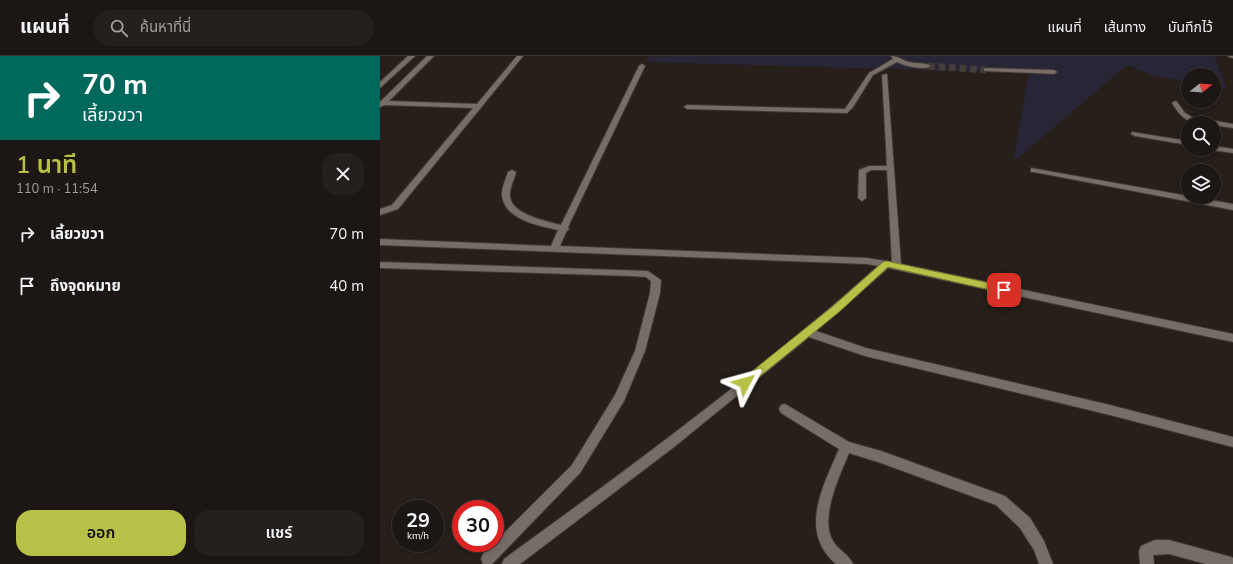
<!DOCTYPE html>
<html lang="th">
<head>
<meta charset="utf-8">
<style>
	body { margin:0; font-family:"Nunito Sans","Noto Sans Thai",sans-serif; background:#25201d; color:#f1f3f6; height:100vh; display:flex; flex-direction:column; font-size:15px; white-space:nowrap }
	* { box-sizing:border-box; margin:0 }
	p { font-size:13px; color:#a09fa0 }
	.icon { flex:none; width:22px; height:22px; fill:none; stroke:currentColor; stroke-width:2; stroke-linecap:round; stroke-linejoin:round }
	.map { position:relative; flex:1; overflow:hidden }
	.details { display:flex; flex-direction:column; background:#1c1714; width:380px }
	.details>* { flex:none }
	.guide { background:#00695c; color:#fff; overflow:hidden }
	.needle { width:26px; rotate:73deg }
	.fabs { position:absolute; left:801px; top:12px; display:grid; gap:8px }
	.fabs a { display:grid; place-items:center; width:40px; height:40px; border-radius:50%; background:#1c1714; box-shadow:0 2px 6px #0003,0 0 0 1px #3a3634; font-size:20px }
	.speed { position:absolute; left:12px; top:444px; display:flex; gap:8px; font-size:20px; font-weight:700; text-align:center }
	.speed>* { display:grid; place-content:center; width:52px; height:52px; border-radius:50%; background:#1c1714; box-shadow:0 2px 6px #0003,0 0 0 1px #3a3634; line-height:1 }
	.speed small { font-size:10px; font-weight:400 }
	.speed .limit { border:6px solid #d22; background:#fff; color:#111 }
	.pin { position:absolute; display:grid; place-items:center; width:34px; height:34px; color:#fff; margin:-17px; border-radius:8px; box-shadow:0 2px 6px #0006 }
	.me { position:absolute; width:44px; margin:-22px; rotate:51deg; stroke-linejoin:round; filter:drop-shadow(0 0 3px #0008) }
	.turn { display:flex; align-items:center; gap:14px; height:84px; padding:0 16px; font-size:18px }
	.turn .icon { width:52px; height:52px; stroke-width:2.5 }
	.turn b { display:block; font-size:28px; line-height:34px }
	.round { display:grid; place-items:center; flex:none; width:42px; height:42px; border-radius:16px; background:#25201d }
	.overview { display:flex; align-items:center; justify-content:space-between; height:68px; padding:0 16px }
	h1 { font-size:24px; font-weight:600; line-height:30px; color:#b8c147 }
	.primary-button { display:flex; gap:8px; margin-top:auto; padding:8px 16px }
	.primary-button a { flex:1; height:46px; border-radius:16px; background:#b8c147; color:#111; font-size:16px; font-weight:600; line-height:46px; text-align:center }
	.primary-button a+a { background:#25201d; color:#f1f3f6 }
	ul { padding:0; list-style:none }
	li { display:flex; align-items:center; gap:12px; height:52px; padding:0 16px }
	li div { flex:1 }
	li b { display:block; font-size:15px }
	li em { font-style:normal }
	header { display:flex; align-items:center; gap:24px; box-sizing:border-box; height:56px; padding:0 20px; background:#1c1714; border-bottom:1px solid #3a3634 }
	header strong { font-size:19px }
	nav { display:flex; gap:22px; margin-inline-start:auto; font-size:14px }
	.search { width:280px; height:36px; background:#25201d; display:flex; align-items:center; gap:10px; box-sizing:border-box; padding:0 14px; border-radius:16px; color:#a09fa0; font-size:15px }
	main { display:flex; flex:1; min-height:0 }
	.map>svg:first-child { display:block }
	.industrial { fill:#282536 }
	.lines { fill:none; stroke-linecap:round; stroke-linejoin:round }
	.minor-tunnel { stroke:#433c38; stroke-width:7; stroke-dasharray:7 3.5; stroke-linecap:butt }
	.minor-casing { stroke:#3f3935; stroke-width:2 }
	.minor { fill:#766d67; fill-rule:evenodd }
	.route { fill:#b8c147; stroke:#787d2e }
</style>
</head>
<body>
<header>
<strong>แผนที่</strong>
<div class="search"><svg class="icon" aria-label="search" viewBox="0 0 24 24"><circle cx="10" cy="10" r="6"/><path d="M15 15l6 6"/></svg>ค้นหาที่นี่</div>
<nav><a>แผนที่</a><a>เส้นทาง</a><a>บันทึกไว้</a></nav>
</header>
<main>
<section class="details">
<div class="guide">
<div class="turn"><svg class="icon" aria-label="right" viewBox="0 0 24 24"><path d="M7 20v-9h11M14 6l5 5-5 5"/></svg><div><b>70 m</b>เลี้ยวขวา</div></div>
</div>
<div class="overview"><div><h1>1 นาที</h1><p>110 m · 11:54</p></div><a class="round"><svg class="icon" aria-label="close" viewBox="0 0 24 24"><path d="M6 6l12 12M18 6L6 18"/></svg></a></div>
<ul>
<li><svg class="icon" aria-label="right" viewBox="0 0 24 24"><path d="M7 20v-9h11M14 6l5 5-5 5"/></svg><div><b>เลี้ยวขวา</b></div><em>70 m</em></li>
<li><svg class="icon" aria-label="arrive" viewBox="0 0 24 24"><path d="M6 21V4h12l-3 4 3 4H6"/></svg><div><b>ถึงจุดหมาย</b></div><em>40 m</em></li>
</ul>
<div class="primary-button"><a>ออก</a><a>แชร์</a></div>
</section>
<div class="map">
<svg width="853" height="508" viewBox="0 0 853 508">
	<rect width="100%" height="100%" fill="#261f1a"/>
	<path class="industrial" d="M270,0H835L847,33L834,30V19H808V26L775,20L747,9L633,106L649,17L267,6Z"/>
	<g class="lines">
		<path class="minor-tunnel" d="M548,10L606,14"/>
		<defs>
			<path id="minor" d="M28,0H35L0,32V26Z
				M47,0H54L9,45L97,48L137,0H143L18,153L0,159V153L12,149L93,52L5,49L0,51V46Z
				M511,0C519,0 521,4 529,6C536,8 545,6 551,10C544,15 525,10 517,6L493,19L473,51L467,57L307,53L304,51L307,49L465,53L489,17L513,3Z
				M848,0H853V2L849,1Z
				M262,8L265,10L188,171L189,173L186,176L180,190L487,202L512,206L507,114H491L486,117V142L482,145L478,142L479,114L489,110H507L502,19L507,18L521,208L853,278V286L508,212L436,275L486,292L730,349L853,381V391L730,359L485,300L429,281L294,391L140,508H122L124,503C252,410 380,316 498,210L487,208L0,189V183L171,190L178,174C160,170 125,164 122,140C121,133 126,123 128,116L132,114L136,116C134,124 129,133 130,141C133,159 166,165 181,169L259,10Z
				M606,12L674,14L677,16L674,18L604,15V13Z
				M795,45L797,46L805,57L812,61L853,68V72L834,69V67C811,67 804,67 792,47Z
				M752,76L808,85V89L755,80L751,78Z
				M834,90L853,93V97L831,94L834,93Z
				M651,112L853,148V154L654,116H651Z
				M0,206L268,215L281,224L280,237L265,295L244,345L200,417L112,508H103L101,503L103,498L192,409L235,339L255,295L270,237L271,225L266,221L251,220L0,212Z
				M405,348L469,386L501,395L625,440L650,462L664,485L673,508H659L654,494L640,472L616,449L501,407L469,397C460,419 439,462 453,485C458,494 469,498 473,508H456C418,475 443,431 459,393L401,357L399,353L401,349Z
				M775,484H789L851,501L853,502V508H826L789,498L773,499L774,508H760L759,495L761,490Z"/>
		</defs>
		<use href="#minor" class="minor-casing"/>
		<use href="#minor" class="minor"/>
	</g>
	<path class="route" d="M506,205L624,230L628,234L624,237L508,211L459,256L368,330L365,332L361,330L360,327L361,324L452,251L503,206Z"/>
</svg>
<div class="fabs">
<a><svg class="needle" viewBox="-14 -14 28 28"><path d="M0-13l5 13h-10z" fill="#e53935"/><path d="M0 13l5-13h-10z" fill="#a09fa0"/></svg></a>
<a><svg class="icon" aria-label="search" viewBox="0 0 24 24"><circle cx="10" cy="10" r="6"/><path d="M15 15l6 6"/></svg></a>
<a><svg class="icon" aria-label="layers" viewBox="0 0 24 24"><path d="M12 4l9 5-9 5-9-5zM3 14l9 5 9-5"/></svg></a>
</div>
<div class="speed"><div>29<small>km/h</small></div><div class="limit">30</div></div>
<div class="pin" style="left:624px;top:234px;background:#d93025"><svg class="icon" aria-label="arrive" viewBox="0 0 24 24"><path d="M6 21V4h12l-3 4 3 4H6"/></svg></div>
<svg class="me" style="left:365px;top:327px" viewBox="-20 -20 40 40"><path d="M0-17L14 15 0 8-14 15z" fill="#b8c147" stroke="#fff" stroke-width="4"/></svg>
</div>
</main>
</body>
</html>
